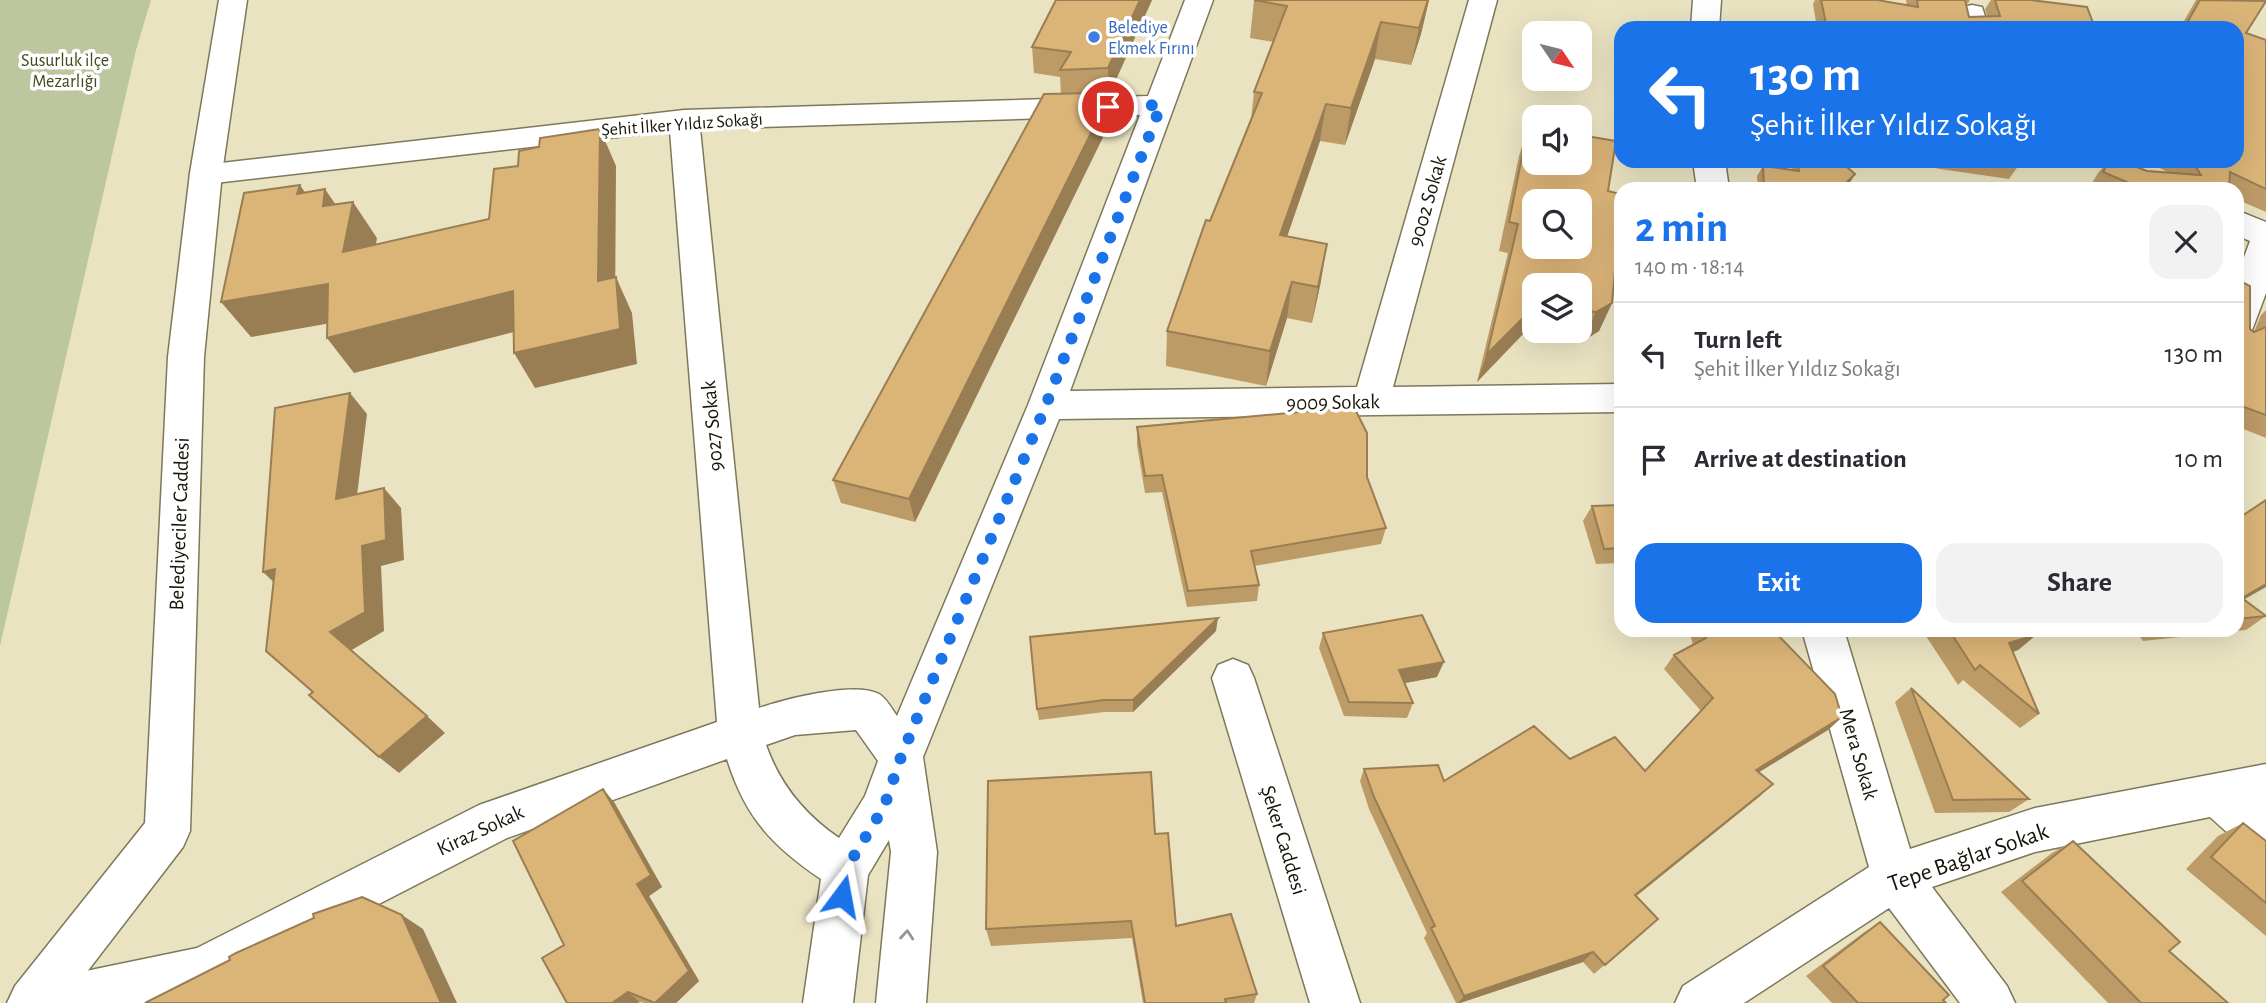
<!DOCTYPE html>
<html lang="en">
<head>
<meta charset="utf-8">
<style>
	body { margin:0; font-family:"Alegreya Sans",sans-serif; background:#f2f2f3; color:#2b2b33; height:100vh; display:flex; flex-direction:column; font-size:26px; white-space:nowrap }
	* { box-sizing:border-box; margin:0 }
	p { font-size:23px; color:#7c7c81 }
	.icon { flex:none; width:38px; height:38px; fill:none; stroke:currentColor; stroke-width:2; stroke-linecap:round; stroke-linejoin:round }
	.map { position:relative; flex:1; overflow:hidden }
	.sheet { position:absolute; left:1614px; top:182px; width:630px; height:455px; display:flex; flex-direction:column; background:#fff; border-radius:21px; box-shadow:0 7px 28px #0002 }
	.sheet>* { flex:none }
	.hud { position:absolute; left:1614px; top:21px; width:630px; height:147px; border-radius:21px; box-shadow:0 7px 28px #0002; background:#1a73e8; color:#fff; overflow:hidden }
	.needle { width:46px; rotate:125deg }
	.fabs { position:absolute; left:1522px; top:21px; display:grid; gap:14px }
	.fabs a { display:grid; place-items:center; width:70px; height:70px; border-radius:14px; background:#fff; box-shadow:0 7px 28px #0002; font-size:35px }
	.pin { position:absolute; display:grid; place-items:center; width:60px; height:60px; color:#fff; margin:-30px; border:4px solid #fff; border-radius:50%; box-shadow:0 2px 7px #0007 }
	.me { position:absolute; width:77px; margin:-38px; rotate:13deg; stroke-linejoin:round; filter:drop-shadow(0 0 5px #0008) }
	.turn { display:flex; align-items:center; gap:24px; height:147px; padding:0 21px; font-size:32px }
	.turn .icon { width:91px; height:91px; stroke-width:2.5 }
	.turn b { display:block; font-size:49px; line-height:60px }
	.round { display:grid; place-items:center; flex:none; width:74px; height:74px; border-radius:21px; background:#f2f2f3 }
	.summary { display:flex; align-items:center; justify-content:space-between; height:119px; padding:0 21px }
	h1 { font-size:42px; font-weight:700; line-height:52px; color:#1a73e8 }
	.button { display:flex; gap:14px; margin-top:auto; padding:14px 21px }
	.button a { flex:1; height:80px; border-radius:21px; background:#1a73e8; color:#fff; font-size:28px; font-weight:700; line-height:80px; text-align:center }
	.button a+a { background:#f2f2f3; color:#2b2b33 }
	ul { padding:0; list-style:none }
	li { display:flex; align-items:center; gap:21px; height:105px; padding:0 21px; border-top:2px solid #e1e1e2 }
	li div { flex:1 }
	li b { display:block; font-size:26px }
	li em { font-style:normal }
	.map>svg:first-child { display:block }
	.green { fill:#bcc79f }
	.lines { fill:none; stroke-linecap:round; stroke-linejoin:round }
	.street-casing { stroke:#7e785a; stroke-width:3 }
	.secondary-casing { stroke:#7e785a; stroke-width:3 }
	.street { fill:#fff; fill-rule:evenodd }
	.secondary { fill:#fff; fill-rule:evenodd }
	.wall { fill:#bc9b67; fill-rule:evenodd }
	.shaded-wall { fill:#997e54 }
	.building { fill:#dbb478; stroke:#997e54; stroke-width:2; fill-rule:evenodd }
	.oneway { stroke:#969590 }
	.route { stroke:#1a73e8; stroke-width:12; stroke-dasharray:0 21.6 }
	.shop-dot { fill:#3f7fe0; stroke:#fff; stroke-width:2.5 }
	.labels { text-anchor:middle; stroke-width:7; stroke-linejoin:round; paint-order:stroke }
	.far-shop-label { font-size:18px; fill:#366cbe; stroke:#fff; text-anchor:start }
	.far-park-label { font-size:18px; fill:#414b1b; stroke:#fff }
	.far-street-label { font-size:18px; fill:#161408; stroke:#fff }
	.street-label { font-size:21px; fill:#161408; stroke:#fff }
	.near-street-label { font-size:24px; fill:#161408; stroke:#fff }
</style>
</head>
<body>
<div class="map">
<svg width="2266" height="1003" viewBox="0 0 2266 1003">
	<rect width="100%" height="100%" fill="#eae3c2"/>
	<path class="green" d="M0,0H151L136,50L0,646Z"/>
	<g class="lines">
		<defs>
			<path id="street" d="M1185,0H1213L1070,391L1357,387L1469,0H1497L1393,387L1620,384V412L1059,419L923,757L937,852L926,1003H876L891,852L889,840L868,875L853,1003H803L821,879C772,846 745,817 727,759L507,838L202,995L166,1003H27L35,986L52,978L197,948L479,805L717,722L670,131L206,184L195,180L190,173L195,166L684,110L1148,96ZM1140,115L1028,405L897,716C892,709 886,698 879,694C855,681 785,699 759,708L700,129ZM856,730L878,761L865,796L839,838C804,814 780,785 766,745L795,735Z
				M1693,0H1721L1719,28H1691Z
				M1972,5L1982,7L1989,28H1961L1958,13L1962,7Z
				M1693,161H1725L1729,189H1697Z
				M2236,210L2266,222V293L2248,341L2236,345V279L2250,241L2236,235Z
				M1802,630H1844L1910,849L2035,808L2266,764V859L2250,853L2210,817L2035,852L1932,887L2007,986L2015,1003H1960L1889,908L1744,1003H1675L1683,986L1869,867Z
				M1233,659L1248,665L1254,678L1360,1003H1310L1212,678L1218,665Z"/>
			<path id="secondary" d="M219,0H247L222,173L204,357L190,831L183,847L63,1003H7L15,986L145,823L168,357L190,173Z"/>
		</defs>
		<use href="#street" class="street-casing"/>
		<use href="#secondary" class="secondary-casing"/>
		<use href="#street" class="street"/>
		<use href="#secondary" class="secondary"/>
	</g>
	<path class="wall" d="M1056,0H1152L1109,95H1097V110L1102,111L1103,137L915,522L841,503L833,480L1061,94L1060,77L1034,73L1032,47Z
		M1254,0H1429L1421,34L1411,65L1375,59L1345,145L1320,141L1287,237L1321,281L1312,323L1287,318L1266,386L1166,366L1167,331L1251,119L1254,92L1274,42L1250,38Z
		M1815,0H1877L1907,5L1906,0H1970L1968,3L1966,4L1969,17L1987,16L1985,9L1991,0H1995L2095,28H1817L1813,4Z
		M2196,0H2265L2246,33L2266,40V212L2236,199V189L2089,188L2098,173L2108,161H2121L2147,171L2169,173L2156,166L2122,161H2236V28H2180Z
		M1528,126L1608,191L1612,303L1599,331L1583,341L1523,334L1477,382L1508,253L1499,251L1519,156ZM1535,285H1580V331H1535Z
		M1790,161H1840L1855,174L1849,184L1844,189H1758L1757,176L1763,166L1792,169Z
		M1903,161H2017L2019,165L2009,179L1940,169Z
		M2236,279L2250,329L2254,332L2261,315L2266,310V438L2236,426Z
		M1137,427L1367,477L1386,528L1381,544L1254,566L1259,585L1257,601L1187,607L1162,492L1145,493L1137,445Z
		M1620,505V563L1596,564L1583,521L1592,506Z
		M2236,520L2244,599L2266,616L2246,630L2143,641L2135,630H2236Z
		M1689,630H1773L1842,717L1828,730L1759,772L1760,796L1636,896L1658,919L1594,974L1583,962L1460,1003H1456L1424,938L1427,933L1369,809L1360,781L1364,769L1444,781L1570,759L1645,771L1701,711L1664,669L1674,655L1693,645Z
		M1922,630H2032L2036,635L2018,650L2013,652L2039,714L2020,728L1963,680L1958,685Z
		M1216,631L1133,712H1104L1039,720L1037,709Z
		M1323,633L1437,677L1405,683L1413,703L1407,718L1344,716L1319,648Z
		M1911,688L2029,799L2009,812L1935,813L1895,702Z
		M614,802L662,887L649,896L699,981L676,1003H644L640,1002L564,945Z
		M2243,823L2266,841V936L2186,869L2218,836Z
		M1155,834L1176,926L1257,994L1254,1003H1143L1132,938L991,946L986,929Z
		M2073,841L2169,951L2228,1003H2108L2001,892L2052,853Z
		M1880,922L1943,1000L1946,1003H1832L1806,976L1863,933Z"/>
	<path class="shaded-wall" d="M1140,0H1152L1109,95L1108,68Z
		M1429,0L1421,34L1411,65L1419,28Z
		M1381,22L1375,59L1345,145L1351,108Z
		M1097,93V119L1089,108Z
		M1326,104L1320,141L1275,271L1280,235Z
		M1102,111L1103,137L915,522L909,499Z
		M600,129L616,166L615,317L598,281Z
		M1855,174L1849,184L1844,189H1840Z
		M300,185L325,222L297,194Z
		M325,189L349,224L353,202L377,238L368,288L343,252L323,206Z
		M1327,244L1321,281L1312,323L1318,287Z
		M616,277L632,313L637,364L535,388L514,353Z
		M1292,282L1287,318L1266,386L1270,351Z
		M328,284L354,319L251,337L221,302Z
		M513,291L533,327L354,373L327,338Z
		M1612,303L1599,331L1583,341L1596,312Z
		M1534,306L1523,334L1477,382L1487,354Z
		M350,393L367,414L354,520L336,499Z
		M384,488L401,508L404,560L381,566L384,631L350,651L330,632Z
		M275,569L284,592L263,572Z
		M2266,584V587L2236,604V602Z
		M1218,618L1216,631L1133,712V700Z
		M2036,635L2018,650L1991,659L2009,643Z
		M1444,662L1437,677L1394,685L1399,670Z
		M427,716L445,733L399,773L379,757Z
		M1842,717L1828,730L1743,782L1756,770Z
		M1773,784L1760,796L1624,906L1635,895Z
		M603,789L614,802L662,887L649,896L699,981L676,1003H655Z
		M402,915L423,929L457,1003H441Z
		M1593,952L1583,962L1460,1003H1458L1464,996Z
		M628,992L640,1002L638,1003H612Z"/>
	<path class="building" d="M1056,0H1140L1108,68L1060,70L1071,52L1032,47Z
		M1254,0H1428L1419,28L1381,22L1351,108L1326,104L1280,235L1327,244L1318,287L1292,282L1270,351L1167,331L1206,220L1210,221L1262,93L1254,92L1287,6Z
		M1821,0H1877L1918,7L1917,0H1965L1969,17L2000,16L1995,0H2031L2087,7L2095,28H1827Z
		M2200,0L2266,1L2246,33L2266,40V189L2230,172L2229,189H2143L2103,172L2109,161H2121L2147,171L2201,175L2192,161H2236V28H2184Z
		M1097,93L1089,108L1102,111L909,499L833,480L1044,94Z
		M1528,126L1535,127V163H1580V135L1616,141L1608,191L1620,194V215L1612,303L1596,312L1580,310V285H1535V306L1487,354L1518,224L1509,222ZM1535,201H1580V247H1535Z
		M600,129L598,281L616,277L620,329L514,353L513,291L327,338L328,284L221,302L244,193L300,185L297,194L325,189L323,206L353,202L343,252L489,219L494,169L518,166L519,151L539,147L540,138Z
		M1797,161H1840L1855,174L1840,189H1764L1763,166L1799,171Z
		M1990,161H2017L2019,165Z
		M2236,279L2250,286V329L2254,332L2266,327V415L2236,404Z
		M350,393L336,499L384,488L386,540L362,546L365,612L330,632L427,716L379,757L309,695L313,692L266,651L275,569L263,572L275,408Z
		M1354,407L1367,433V477L1386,528L1251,551L1259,585L1188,591L1162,475L1145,476L1137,427Z
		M2266,500V584L2242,598L2266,616L2236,619V520Z
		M1620,505V548L1604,549L1592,506Z
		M1422,615L1444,662L1399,670L1413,703L1349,702L1323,633Z
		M1218,618L1133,700H1104L1037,709L1030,637Z
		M1704,630H1773L1835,694L1842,717L1756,770L1773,784L1635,895L1658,919L1605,965L1593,952L1464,996L1431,928L1435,926L1374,797L1364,769L1438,765L1444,781L1534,726L1570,759L1615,737L1645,771L1713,698L1674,655L1706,638Z
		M1949,630H2032L2036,635L2009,643L2039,714L1980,665L1975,670Z
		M1911,688L2029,799L1953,800Z
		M1151,772L1155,834L1168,833L1176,926L1231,914L1257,994L1225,999L1226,1003H1145L1131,921L986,929L988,781Z
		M603,789L651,875L637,884L689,971L655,1003L628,992L612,1003H567L542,958L564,945L513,841Z
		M2243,823L2266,841V903L2211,857Z
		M2073,841L2180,942L2169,951L2228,1003H2141L2022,881Z
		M362,897L402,915L441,1003H145L230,960L229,957L236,953L314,918L313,914Z
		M1880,922L1949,995L1943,1000L1946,1003H1858L1823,966Z"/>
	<defs><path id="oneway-chevron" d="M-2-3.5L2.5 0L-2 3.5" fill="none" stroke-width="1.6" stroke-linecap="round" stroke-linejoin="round" transform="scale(1.75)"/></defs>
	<use class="oneway" href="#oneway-chevron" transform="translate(907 935) rotate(-85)"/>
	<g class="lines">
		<path class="route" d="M842,896L846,869L884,807L901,757L1046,405L1161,105L1108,107"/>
	</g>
	<circle class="shop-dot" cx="1094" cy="37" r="7"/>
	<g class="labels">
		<g class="far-shop-label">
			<text x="1108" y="33">Belediye<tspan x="1108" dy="21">Ekmek Fırını</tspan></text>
		</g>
		<g class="far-park-label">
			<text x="65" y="66">Susurluk ilçe<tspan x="65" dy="21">Mezarlığı</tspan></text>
		</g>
		<g class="far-street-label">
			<text transform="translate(682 124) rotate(-4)" y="6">Şehit İlker Yıldız Sokağı</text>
		</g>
		<g class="street-label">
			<text transform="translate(1427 201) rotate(-74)" y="7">9002 Sokak</text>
			<text transform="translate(1333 402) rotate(-1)" y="7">9009 Sokak</text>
			<text transform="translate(712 426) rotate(-95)" y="7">9027 Sokak</text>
			<text transform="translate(179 524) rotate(-88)" y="7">Belediyeciler Caddesi</text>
			<text transform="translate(1859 754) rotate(74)" y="7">Mera Sokak</text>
			<text transform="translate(480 830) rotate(-25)" y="7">Kiraz Sokak</text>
			<text transform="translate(1284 840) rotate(73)" y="7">Şeker Caddesi</text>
		</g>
		<g class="near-street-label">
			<text transform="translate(1968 857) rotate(-19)" y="8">Tepe Bağlar Sokak</text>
		</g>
	</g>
</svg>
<div class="fabs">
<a><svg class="needle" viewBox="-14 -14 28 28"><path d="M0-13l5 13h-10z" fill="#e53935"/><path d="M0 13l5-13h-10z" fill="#7c7c81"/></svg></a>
<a><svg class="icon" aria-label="sound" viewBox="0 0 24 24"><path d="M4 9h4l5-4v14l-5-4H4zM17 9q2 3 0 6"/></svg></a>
<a><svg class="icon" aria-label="search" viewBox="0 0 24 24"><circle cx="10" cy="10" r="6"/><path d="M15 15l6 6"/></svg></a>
<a><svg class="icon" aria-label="layers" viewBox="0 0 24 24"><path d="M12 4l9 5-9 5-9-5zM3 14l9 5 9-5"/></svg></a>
</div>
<div class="pin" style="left:1108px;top:107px;background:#d93025"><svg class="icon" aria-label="arrive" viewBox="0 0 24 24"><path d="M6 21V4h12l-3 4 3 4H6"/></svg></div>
<svg class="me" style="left:842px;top:896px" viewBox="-20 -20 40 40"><path d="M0-17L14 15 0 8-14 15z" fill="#1a73e8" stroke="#fff" stroke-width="4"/></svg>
<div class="hud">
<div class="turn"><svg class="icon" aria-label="left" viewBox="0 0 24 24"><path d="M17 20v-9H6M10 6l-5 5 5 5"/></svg><div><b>130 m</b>Şehit İlker Yıldız Sokağı</div></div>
</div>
<section class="sheet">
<div class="summary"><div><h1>2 min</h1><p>140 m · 18:14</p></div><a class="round"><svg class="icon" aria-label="close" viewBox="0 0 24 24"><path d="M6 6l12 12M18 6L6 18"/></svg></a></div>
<ul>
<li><svg class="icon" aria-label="left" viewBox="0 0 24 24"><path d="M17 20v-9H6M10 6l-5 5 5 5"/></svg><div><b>Turn left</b><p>Şehit İlker Yıldız Sokağı</p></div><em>130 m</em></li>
<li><svg class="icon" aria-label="arrive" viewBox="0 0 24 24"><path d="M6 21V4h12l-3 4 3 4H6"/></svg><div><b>Arrive at destination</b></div><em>10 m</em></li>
</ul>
<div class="button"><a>Exit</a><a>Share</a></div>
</section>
</div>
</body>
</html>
